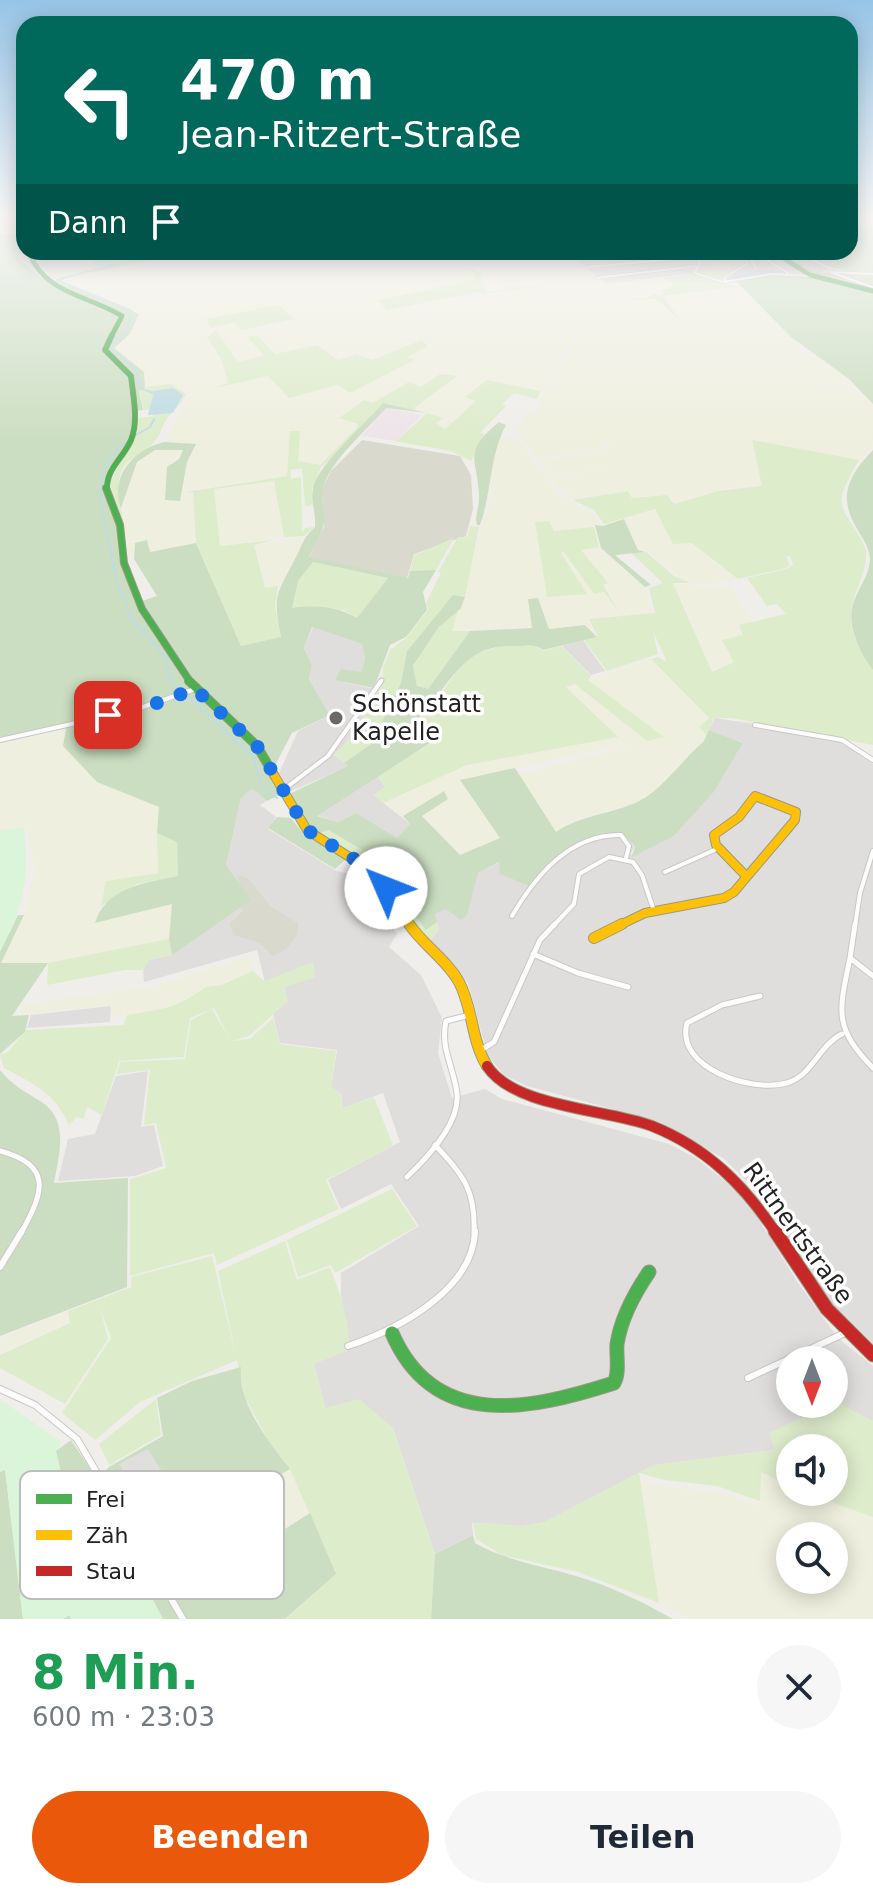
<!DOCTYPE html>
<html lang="de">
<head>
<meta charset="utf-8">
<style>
	body { margin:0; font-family:"DejaVu Sans",sans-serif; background:#f6f6f7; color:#1f2937; height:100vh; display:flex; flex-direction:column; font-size:30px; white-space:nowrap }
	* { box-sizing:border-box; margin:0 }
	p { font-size:26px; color:#747a83 }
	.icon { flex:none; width:44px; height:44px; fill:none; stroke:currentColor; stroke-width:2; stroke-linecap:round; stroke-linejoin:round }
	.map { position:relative; height:1619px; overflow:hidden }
	.side { display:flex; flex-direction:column; background:#fff; flex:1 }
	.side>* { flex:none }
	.guide { position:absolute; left:16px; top:16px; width:842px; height:244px; border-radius:24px; box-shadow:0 4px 20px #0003; background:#00695c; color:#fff; overflow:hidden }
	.needle { width:52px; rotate:180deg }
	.tools { position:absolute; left:776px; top:1346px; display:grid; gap:16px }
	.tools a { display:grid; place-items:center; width:72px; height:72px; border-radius:50%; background:#fff; box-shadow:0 4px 20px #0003; font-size:40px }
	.pin { position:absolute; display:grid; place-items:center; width:68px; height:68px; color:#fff; margin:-34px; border-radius:16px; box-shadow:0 4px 12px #0006 }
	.me { position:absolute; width:88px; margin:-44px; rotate:314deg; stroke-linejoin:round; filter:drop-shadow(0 0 6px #0008) }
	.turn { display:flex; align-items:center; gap:28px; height:168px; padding:0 32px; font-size:36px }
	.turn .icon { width:104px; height:104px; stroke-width:2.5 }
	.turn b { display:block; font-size:56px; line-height:68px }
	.then { display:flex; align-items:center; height:76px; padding:0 32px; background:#0003; gap:16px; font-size:30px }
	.round { display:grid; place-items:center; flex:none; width:84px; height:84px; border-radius:42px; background:#f6f6f7 }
	.summary { display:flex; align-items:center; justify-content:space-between; height:136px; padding:0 32px }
	h1 { font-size:48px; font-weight:600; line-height:60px; color:#1e9e55 }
	.action { display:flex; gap:16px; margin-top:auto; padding:16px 32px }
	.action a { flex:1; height:92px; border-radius:48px; background:#ea580c; color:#fff; font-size:32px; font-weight:600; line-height:92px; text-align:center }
	.action a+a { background:#f6f6f7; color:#1f2937 }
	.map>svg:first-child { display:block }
	.residential { fill:#dfdedc }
	.industrial { fill:#ede4e9 }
	.construction { fill:#d9d9cd }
	.farmland { fill:#efefdf; fill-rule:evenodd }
	.grass { fill:#ddeccb }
	.forest { fill:#cbdec1; fill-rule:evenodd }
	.park { fill:#daf5da }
	.parking { fill:#e0dfde }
	.water { fill:#bfdbe3 }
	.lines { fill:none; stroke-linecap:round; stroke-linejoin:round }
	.stream { stroke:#bfdbe3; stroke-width:2 }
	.street-far4-casing { stroke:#c9c8c7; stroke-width:3 }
	.street-far3-casing { stroke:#c9c8c7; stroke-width:5 }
	.street-far2-casing { stroke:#c9c8c7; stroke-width:6 }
	.street-far1-casing { stroke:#c9c8c7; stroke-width:7 }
	.street-casing { stroke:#c9c8c7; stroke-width:8 }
	.fast-far4-casing { stroke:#999a82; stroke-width:5 }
	.fast-far3-casing { stroke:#999a82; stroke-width:6 }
	.fast-far2-casing { stroke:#999a82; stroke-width:8 }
	.fast-far1-casing { stroke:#999a82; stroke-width:10 }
	.fast-casing { stroke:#999a82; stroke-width:15 }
	.slow-far1-casing { stroke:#999a82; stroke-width:10 }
	.slow-casing { stroke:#999a82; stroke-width:12 }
	.jam-far1-casing { stroke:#999a82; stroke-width:12 }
	.jam-casing { stroke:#999a82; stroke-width:15 }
	.street-far4 { stroke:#fdfcfc; stroke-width:2 }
	.street-far3 { stroke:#fdfcfc; stroke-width:3 }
	.street-far2 { stroke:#fdfcfc; stroke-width:4 }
	.street-far1 { stroke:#fdfcfc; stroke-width:5 }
	.street { stroke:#fdfcfc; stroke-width:6 }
	.fast-far4 { stroke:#4caf50; stroke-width:4 }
	.fast-far3 { stroke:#4caf50; stroke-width:5 }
	.fast-far2 { stroke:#4caf50; stroke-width:6 }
	.fast-far1 { stroke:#4caf50; stroke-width:8 }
	.fast { stroke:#4caf50; stroke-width:13 }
	.slow-far1 { stroke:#ffc107; stroke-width:8 }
	.slow { stroke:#ffc107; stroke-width:10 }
	.jam-far1 { stroke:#c62828; stroke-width:10 }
	.jam { stroke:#c62828; stroke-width:13 }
	.route { stroke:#1a73e8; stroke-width:14; stroke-dasharray:0 25.2 }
	.poi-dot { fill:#6a6968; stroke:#fff; stroke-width:3 }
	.labels { text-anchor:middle; stroke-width:7; stroke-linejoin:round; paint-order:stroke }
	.poi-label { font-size:24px; fill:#222; stroke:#fff; text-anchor:start }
	.street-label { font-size:24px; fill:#222; stroke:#fff }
	.key { fill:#fff; stroke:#bdbdbd; stroke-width:2 }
	.key-label { font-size:22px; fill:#222 }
</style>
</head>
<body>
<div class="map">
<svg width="873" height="1619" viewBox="0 0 873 1619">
	<rect width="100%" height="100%" fill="#f0eeeb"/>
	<path class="residential" d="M677,252H823L833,257L836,265L820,273L799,263L792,264L804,273L755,272L731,278L728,277L737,272L718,262L709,271L694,268L693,273L606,284L579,261Z
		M313,627L362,644L365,658L361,672L336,680L379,690L347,742L334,755L349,766L289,792L279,773L298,731L330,715L309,679L312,666L304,648Z
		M583,640L605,671L591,675L562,646Z
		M715,718L755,724L754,728L826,738L843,743L873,764V1349L847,1326L810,1279L747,1181L723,1158L650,1119L527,1086L504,1075L488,1056L468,983L430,941L439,929L434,914L446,909L478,873L500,862L568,850L600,834L618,832L628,838L635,846L630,855L674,836L714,792L743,743L709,730Z
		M377,776L385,787L374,795L410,824L397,839L356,813L338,822L316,815Z
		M252,789L267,801L260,805L276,817L268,829L335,870L358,877L397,934L389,947L421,975L442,1018L438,1053L452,1098L485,1089L502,1099L669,1144L696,1158L744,1196L796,1280L838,1338L873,1366V1421L834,1403V1360H790V1404H832L770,1433L775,1450L654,1465L545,1522L523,1526L472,1523L473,1535L435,1554L393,1428L325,1408L314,1363L349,1342L341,1296V1273L419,1226L391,1184L341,1209L328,1180L400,1142L383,1093L343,1108L341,1094L331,1087L337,1050L280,1043L257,950L144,982L143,970L149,960L172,955L226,865L241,798Z
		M111,1006L110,1022L27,1028L31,1015Z
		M148,1071L141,1127L154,1125L163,1166L135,1176L58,1181L68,1139L95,1134L116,1076Z"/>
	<path class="industrial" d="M386,408L422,415L396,441L362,436Z"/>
	<path class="construction" d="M362,440L460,456L471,475L473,509L466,536L414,554L407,578L309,558L324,527L322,489L331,471Z
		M237,875L248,878L271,907L298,923L297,934L287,949L272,956L260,943L234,935L230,924L243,910L237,905L243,896Z"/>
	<path class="farmland" d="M79,252L127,253L93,262L90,270H96L157,258L197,255L196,252H476L486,258L494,256L487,252H494L513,269L531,265L511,252H565L603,285L664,278L675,285L658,295L611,301L740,286L802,347L797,348L800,352L807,351L834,369L859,392L763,374L861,394L873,406V447L859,460L752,440L761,485L723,489L674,502L667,495L633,498L628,491L573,499L565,488L557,489L551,480L617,465L550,478L540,461L612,447L602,439L605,447L538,459L521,438L518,427L526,413L537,414L540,401L579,333L576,331L544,391L487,380L466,397L476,401L445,429L441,428L436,424L442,417L413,409L457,376L440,372L420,386L409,382L373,403L364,400L339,417L358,427L320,465L298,461L300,431H290L288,476L183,490L188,462L196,445L165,442L191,394L172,384L146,387L144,372L114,348L137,311L54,279L39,265L74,257L80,262L87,260ZM469,265L483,274L486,292L578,281L388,310L379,299L474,280V274L467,267ZM216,330L237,362L317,345L338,360L357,354L372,360L422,340L407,357L413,360L390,373L289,398L268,375L220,386L229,383L208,335Z
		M500,437L518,440L556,492L597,517L598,524L594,525L600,548L646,589L653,614L587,618L595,632H591L585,624L549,629L539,598H528L532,627L452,631L490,498L492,460ZM549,521L554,531L615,600L620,612L604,592L594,594L564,552L535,522Z
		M175,448L183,452L167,467L165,500L179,501L180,493L193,492L196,543L149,552L146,540L134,543L132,556L128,557V544L145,538L128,542L122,513L134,467L150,452Z
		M274,481L284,537L220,546L214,489Z
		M655,510L673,544L692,543L737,579L708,585L685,582L646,550H639L625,518Z
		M304,536L296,557L278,586L266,588L255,545Z
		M675,583L711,588L730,585L753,621L738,625L742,635L721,640L734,662L711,672Z
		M650,659L708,718L698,727L707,736L704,741L649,796L635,803L574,820L556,832L519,775L627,747L626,744L461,780L500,839L459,855L422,815L448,799L444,792L403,816L383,803L467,765L617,737L565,686L575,684L647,741L663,737L588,680Z
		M68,725L63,746L97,781L159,807L158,873L106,881L95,923L173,904L169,939L51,963H0L24,915L35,869L25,826L0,829V742Z
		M242,958L251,962L253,971L222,985L206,987L197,997L165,1009L114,1017L110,1006L21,1014L22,1004L156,986Z
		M67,1311L69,1322L0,1354V1338Z
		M290,1469L310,1513L176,1598L150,1552Z
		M761,1473L790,1486V1492H803L873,1517V1619H688L659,1603L637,1480L665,1487L726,1493L760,1507ZM790,1536H834V1580H790Z"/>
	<path class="grass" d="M124,252H196L198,256L157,258L92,273L93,262Z
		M718,262L736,272L724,278L722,283L740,286L663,296L679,319L656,299L611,300L648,298L654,293L660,297L664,293L662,291L674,285L664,278L694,274L715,282L696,272L697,269L709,271Z
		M466,266L482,274L486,292L578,281L481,294L479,292L387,310L378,300L474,280V273Z
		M279,305L294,319L241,330L234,323L210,328L207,319Z
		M216,330L238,362L264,356L248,337L257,335L275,354L317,345L338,360L357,354L372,360L422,340L428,346L408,357L414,360L350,393L337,385L289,398L268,376L214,388L228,383L221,359L207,337Z
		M440,374L457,376L414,408L418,411L383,403L342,450L321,467L312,488L314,505L305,506L302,468L290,470L291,479L301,477L302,533L305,528L314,527L304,536L284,537L274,481L214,489L220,546L273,540L254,545L265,588L278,586L275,607L281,637L241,646L196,542L193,492L180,493L287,476L290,431H300L298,461L320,465L357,428L358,424L339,418L364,400L373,403L409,382L421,387Z
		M487,380L540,391L537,399L514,393L502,404L506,406L480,433L484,434L471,461L451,451L388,440L396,441L427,413L443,418L436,423L445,429L476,401L465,397Z
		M171,384L186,394C181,405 173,410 167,419C162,425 161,435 155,441C144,455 125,456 120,476C113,499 130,525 123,543C118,525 102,492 109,474C118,453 137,442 138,418L154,416L149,410H143L140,391L145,387Z
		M752,440L859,460C826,515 847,505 866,550C868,576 849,596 851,621C852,642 867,654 873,671C873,687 873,727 873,745L732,718H714L707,736L699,727L709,718L651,659L658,657L667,662L653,631L658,654L607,671L584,640L598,637L589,619L655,613L649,588L663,583L631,553L646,552L674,576L690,583H673L712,672L734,662L722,640L743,635L739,625L786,614L777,604L767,606L747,578L787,569L793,565L790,556L786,557L790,565L786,568L738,579L692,543L673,544L655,509L604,524L594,510L573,500L628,491L632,498L667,495L674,504L718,491L762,486Z
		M549,521L554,531L594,527L599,547L581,550L608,583L603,585L620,613L604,592L594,594L564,552L561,553L587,594L547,597L535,522Z
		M470,526L479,527L465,597L453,595L407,651L401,683L371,744L344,763L333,755L347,742L383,683V667L390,650L407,637L428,610L426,603L441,573L438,572L458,537H467Z
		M454,538L436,570L410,571L414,555Z
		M313,562L388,578L357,618L343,610L291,608L298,581Z
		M459,607L452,631H470L427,690L417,686L413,667L439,627Z
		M505,644H533L543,651L561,646L591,676L588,680L664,737L647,741L575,684L566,687L618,737L467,765L383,803L374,795L385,787L377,776L433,742L410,725L430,710L466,658Z
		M329,829L382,862L418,895L413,904L426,929L437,922L439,929L430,941L414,927L370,867L316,834Z
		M157,833L177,841L178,876L137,884L101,906L106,881L158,873Z
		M169,939L172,955L149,960L143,970H125L47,985L48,963Z
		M313,962L315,977L285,987L288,1001L249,1036L232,1041L250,1039L273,1018L280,1044L336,1051L331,1087L340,1094L343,1108L374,1097L393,1146L326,1180L339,1209L217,1265L214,1253L130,1276V1179L166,1168L156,1123L144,1125L150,1070L117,1074L120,1062L185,1059L191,1020L212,1009L231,1041L214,1008L190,1018L184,1057L119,1061L102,1115L87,1107L84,1119L77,1117L69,1125C55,1093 34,1084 4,1068L0,1055L8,1052L26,1030L124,1025L127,1015C165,1009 176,1008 206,987L222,985L253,971L264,981Z
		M392,1189L417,1226L335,1273L331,1265L298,1277L287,1240Z
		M285,1241L297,1280L330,1267C339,1292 353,1325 347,1351L314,1364L325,1408L359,1399L393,1428L435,1554L431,1619H286L336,1574L290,1469L270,1443L245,1398L218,1271Z
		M212,1256L237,1360L140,1402L95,1440L62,1413L111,1338L100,1308L108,1339L65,1404L0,1368V1355L70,1323L68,1311L131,1287V1277Z
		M156,1399L161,1435L109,1465L99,1444Z
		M837,1402L873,1421V1517L803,1492H834V1448H790V1486L761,1472L760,1501L717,1486L665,1480L639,1473L659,1603L578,1572L502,1555L476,1539L473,1522L523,1526L545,1522L654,1465L775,1450L769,1433Z"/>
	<path class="forest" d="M873,227V404L849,379L791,337L737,282L726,279L755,272L823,278L795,264L799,263L819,273L847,271L830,267L836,265L825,252H850V230Z
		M0,234H24V248L18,258L44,280L37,266L51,279L139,314L130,334L114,348L144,372L145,387L139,391L143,410L134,411L130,441L109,468L104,484L117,522L119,557L136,603L157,596L134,559L135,543L147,540L150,552L196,543L241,646L281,637C273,596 276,595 295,559C302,546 303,537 315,527C316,514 311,502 313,489C315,468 367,422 383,403L427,413L386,408C367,430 333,458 324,485C320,496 325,511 324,523C322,534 314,547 309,557L408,578L410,571L436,570L423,592L427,610L406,637L390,645L374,688L335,680L341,669L361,672L365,658L362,644L312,627L304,648L312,666L309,679L330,715L292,733L270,775L282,794L267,801L252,789L241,798L226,865L251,900L172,955L169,939L172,904L95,923C106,887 145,883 178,876L177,842L157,833L159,807L97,782L63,746L67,723L0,739ZM313,562L388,578L357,618C335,606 316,605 292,608L298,581Z
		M499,422L506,425C489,457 492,492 480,525H477C474,517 480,505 479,495C477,457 462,453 499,422Z
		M165,442L196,444L187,462L180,501L165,500L167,467L179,459L183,450H155L137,462L121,508C109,476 135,448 165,442Z
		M873,450V670C860,652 845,624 854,601C859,587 869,576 870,560C870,549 864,541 859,532C837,498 847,477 873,450Z
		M624,519L638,550L645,552L615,555L651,585L645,587L601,548L595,525L603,526Z
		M453,595L465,597L461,608L439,627L413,666L417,686L428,689L470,631L532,628L528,599L538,598L549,629L585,625L597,637L543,650C531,642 527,647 514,646C457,643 448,695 411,725L433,741L317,816L338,822L356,813L397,838L410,824L403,816L444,791L448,799L422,816L460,855L500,838L460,780L515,768L556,832C582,814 611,815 639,801C663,789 683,759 704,741L709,730L743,743L714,792L674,836L632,857L635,846C604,807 554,864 530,886L500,874L499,862L478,873L467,915L461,920L446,909L435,914L437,922L426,930L413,913L417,894L382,862L329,830L316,834L306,825L287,795L348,766L344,763L371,744L401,683L407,651Z
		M277,817L291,818L302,832L346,859L335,869L268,828Z
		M18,915H24L1,963H48L12,1016L29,1015L25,1032L0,1054V952Z
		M0,1070C12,1085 24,1091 40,1101C70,1119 59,1155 54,1183L128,1178L127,1287L0,1336Z
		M241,1367C237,1403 269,1442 290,1469L150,1552L177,1598L310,1513L336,1574L285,1619H63L70,1615L86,1582L56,1451L71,1440L97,1479L109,1467L163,1436L157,1398L192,1381Z
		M5,1469L23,1619H0V1472Z
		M473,1535L475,1543C509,1562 540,1565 576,1576C610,1586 643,1602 673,1619H431L435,1554Z"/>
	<path class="park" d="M24,827C29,879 25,905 0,951V830Z
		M0,1399L61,1442L56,1451L86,1581L125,1546L163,1619H71L69,1615L63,1619H23L5,1470L0,1472Z"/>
	<path class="parking" d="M148,1449L179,1498L151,1516L119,1464Z"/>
	<path class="water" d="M173,388L183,395L173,413L148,415L154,391Z"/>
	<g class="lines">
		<path class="stream" d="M89,271L57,280L132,311L126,333L108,347L136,369L140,388L153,393
			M91,271L119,264
			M729,279L757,272H784
			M136,435L150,427L154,419
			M100,498C100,474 107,453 129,440
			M100,499L116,578L131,618L166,658L170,679L254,758L261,787L277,798"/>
		<defs>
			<path id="street-far4" d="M693,252L700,262L695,273L723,282L772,274L812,276
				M796,252L832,269
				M824,252L830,256
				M746,258L753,261L756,269
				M764,258L788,273
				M588,267L698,257
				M873,274L830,272L873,287
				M596,278L698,266
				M726,282L724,278L747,264L741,252"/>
			<path id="street-far3" d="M380,683L382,680"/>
			<path id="street-far2" d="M755,725L842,740L873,760
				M0,740L134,710L195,689
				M283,790L328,756L381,681
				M665,872L719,848
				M512,916C536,875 570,834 621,835L629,846L626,858
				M553,926L574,904L579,874L609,857L633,862L642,875L654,911
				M855,926L860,893L873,851"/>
			<path id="street-far1" d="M855,924L850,958L873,976
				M533,954L578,973L628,987
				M850,958C839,1011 833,1027 873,1068
				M760,996L722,1005L687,1023C675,1068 751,1093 787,1083C812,1076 819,1045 842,1034
				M481,1050L494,1042L540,940L555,924
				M435,1145C463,1175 476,1190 474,1233
				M0,1151C53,1165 44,1192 21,1233
				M407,1177C427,1158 460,1124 457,1094C454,1067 440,1049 446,1021L470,1015"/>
			<path id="street" d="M0,1267L22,1231
				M348,1346C396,1330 473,1291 475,1231
				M748,1378L847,1332
				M0,1389L35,1405L77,1439L183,1619"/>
			<path id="fast-far4" d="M29,252C44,294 88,295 122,316L111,337
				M774,252L810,275L873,291"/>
			<path id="fast-far3" d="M107,490C106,468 123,459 131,440C139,421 133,396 131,376L105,350L112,335"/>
			<path id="fast-far2" d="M106,488L120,525L124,563L142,609L191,683"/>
			<path id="fast-far1" d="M189,681L257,746L274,775"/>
			<path id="fast" d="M392,1333C434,1431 530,1410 614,1383C620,1372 616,1357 617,1344C621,1318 634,1294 649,1272"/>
			<path id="slow-far1" d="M274,775L307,830L373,872L410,926
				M618,926L645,913L724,898L734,892L795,820L796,812L755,796L739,817L714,835L716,845L746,876"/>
			<path id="slow" d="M409,924C423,945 447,960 459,982C473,1008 471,1040 487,1066
				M594,938L622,924"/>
			<path id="jam-far1" d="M487,1066C514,1108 608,1109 652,1126C707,1148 744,1185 776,1233"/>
			<path id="jam" d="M775,1231L827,1309L873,1355"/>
		</defs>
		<use href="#street-far4" class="street-far4-casing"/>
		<use href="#street-far3" class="street-far3-casing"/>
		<use href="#street-far2" class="street-far2-casing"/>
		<use href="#street-far1" class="street-far1-casing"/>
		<use href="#street" class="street-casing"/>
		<use href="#fast-far4" class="fast-far4-casing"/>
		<use href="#fast-far3" class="fast-far3-casing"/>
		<use href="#fast-far2" class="fast-far2-casing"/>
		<use href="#fast-far1" class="fast-far1-casing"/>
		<use href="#fast" class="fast-casing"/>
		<use href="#slow-far1" class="slow-far1-casing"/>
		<use href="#slow" class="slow-casing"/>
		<use href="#jam-far1" class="jam-far1-casing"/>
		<use href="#jam" class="jam-casing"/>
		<use href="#street-far4" class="street-far4"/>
		<use href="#street-far3" class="street-far3"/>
		<use href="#street-far2" class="street-far2"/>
		<use href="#street-far1" class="street-far1"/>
		<use href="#street" class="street"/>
		<use href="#fast-far4" class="fast-far4"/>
		<use href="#fast-far3" class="fast-far3"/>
		<use href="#fast-far2" class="fast-far2"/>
		<use href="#fast-far1" class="fast-far1"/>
		<use href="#fast" class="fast"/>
		<use href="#slow-far1" class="slow-far1"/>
		<use href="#slow" class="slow"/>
		<use href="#jam-far1" class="jam-far1"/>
		<use href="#jam" class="jam"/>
	</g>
	<linearGradient id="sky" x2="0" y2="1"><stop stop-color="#97c4e6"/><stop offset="0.49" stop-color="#f8f7f6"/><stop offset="1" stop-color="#f8f7f6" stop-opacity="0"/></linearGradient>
	<rect width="873" height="442" fill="url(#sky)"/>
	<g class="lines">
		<path class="route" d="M108,715L146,707L195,689L257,746L307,830L367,867L386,888"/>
	</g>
	<circle class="poi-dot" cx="336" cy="718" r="8"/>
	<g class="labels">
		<g class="poi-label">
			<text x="352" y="712">Schönstatt<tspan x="352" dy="28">Kapelle</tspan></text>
		</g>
		<g class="street-label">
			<text transform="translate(798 1233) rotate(54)" y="8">Rittnertstraße</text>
		</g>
	</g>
	<rect x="20" y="1471" width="264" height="128" rx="12" class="key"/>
	<rect x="36" y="1494" width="36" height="10" fill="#4caf50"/>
	<rect x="36" y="1530" width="36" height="10" fill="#ffc107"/>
	<rect x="36" y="1566" width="36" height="10" fill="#c62828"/>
	<g class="key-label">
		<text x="86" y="1507">Frei</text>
		<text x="86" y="1543">Zäh</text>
		<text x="86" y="1579">Stau</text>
	</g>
</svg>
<div class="tools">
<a><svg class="needle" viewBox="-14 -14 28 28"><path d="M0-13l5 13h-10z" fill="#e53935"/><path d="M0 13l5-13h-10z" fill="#747a83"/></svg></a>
<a><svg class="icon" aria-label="sound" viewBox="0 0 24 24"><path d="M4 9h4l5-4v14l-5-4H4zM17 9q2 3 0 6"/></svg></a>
<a><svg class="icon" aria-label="search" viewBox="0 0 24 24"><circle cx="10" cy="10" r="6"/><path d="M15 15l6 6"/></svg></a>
</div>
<div class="pin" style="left:108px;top:715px;background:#d93025"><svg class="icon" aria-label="arrive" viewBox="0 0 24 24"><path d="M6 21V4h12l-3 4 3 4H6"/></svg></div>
<svg class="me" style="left:386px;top:888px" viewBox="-20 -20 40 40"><circle r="19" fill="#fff"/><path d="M0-13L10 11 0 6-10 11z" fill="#1a73e8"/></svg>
<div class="guide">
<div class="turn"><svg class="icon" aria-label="left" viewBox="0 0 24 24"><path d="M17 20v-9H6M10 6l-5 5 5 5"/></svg><div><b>470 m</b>Jean-Ritzert-Straße</div></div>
<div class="then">Dann<svg class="icon" aria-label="arrive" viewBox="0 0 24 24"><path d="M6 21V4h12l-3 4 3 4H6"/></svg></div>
</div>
</div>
<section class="side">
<div class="summary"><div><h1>8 Min.</h1><p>600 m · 23:03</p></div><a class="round"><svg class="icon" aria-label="close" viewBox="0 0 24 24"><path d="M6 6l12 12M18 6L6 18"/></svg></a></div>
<div class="action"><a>Beenden</a><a>Teilen</a></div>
</section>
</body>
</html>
